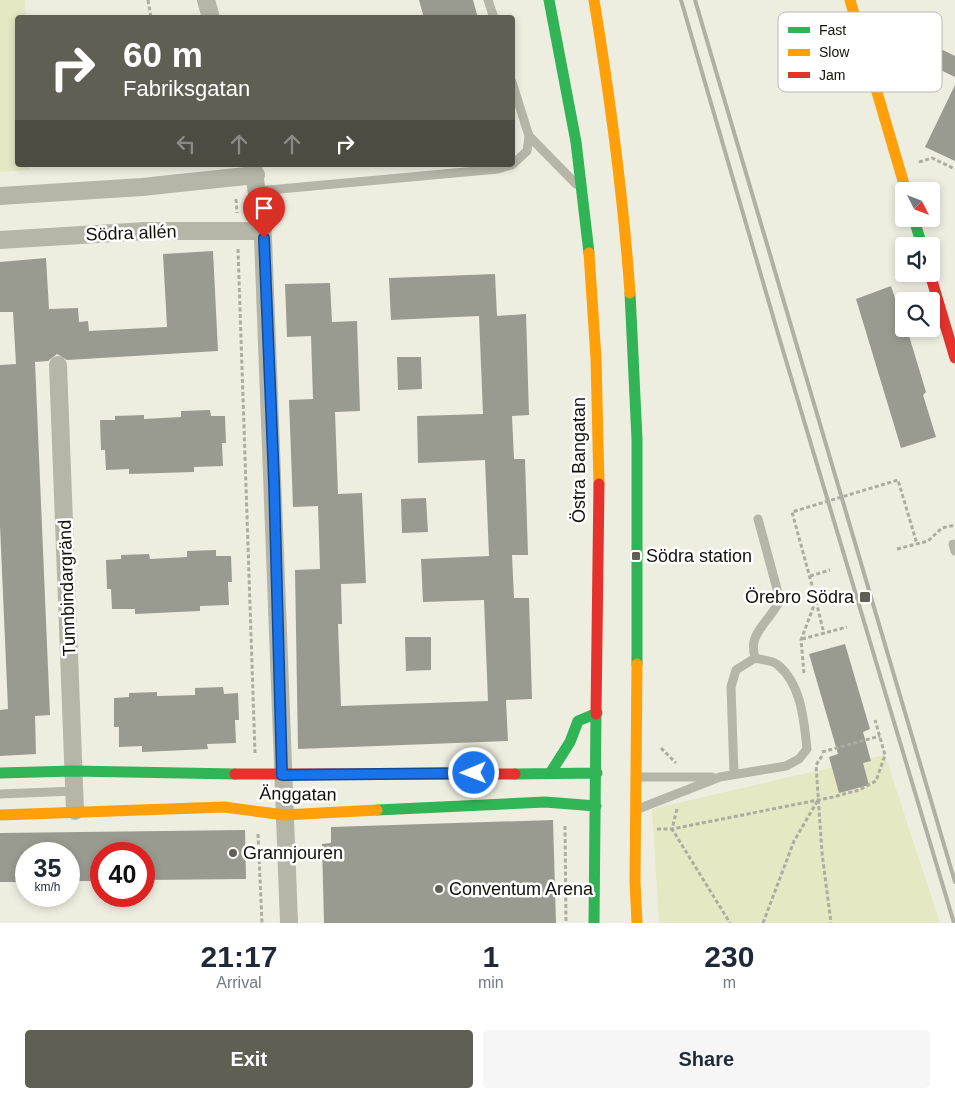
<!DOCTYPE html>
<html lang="en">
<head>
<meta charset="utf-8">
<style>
	body { margin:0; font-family:Helvetica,sans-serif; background:#f6f6f7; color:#1f2937; height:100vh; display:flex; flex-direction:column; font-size:19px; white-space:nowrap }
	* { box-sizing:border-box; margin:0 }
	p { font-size:16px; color:#747a83 }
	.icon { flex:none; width:28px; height:28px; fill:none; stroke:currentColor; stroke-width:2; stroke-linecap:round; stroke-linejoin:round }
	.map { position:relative; height:923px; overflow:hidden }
	.panel { display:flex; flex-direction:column; background:#fff; flex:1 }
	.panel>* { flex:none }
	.guide { position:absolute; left:15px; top:15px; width:500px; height:152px; border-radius:5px; box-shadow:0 2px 8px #0003; background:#5f5f54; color:#fff; overflow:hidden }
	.needle { width:32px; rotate:132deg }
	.fabs { position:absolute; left:895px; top:182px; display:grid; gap:10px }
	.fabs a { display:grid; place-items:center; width:45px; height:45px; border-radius:5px; background:#fff; box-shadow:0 2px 8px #0003; font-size:25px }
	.speed { position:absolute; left:15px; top:842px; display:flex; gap:10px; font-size:25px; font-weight:700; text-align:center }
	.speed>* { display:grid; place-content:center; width:65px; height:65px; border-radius:50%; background:#fff; box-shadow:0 2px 8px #0003; line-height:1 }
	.speed small { font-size:12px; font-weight:400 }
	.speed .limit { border:8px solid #d22; background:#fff; color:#111 }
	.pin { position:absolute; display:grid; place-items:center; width:42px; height:42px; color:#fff; margin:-51px -21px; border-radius:50% 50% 50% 0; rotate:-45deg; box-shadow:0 0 5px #0007 }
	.pin .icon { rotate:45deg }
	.me { position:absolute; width:55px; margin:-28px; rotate:269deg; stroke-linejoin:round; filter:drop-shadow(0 0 4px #0008) }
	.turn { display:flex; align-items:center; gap:18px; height:105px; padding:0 25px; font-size:22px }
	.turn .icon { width:65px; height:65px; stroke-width:2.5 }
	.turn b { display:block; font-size:35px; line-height:42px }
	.lanes { display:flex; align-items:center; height:48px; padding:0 25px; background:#0003; justify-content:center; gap:25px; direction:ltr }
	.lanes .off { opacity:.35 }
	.eta { display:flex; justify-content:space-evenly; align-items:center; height:85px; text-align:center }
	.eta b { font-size:30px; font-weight:600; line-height:35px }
	.action { display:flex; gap:10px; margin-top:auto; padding:10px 25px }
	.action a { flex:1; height:58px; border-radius:5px; background:#5f5f54; color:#fff; font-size:20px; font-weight:600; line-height:58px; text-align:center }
	.action a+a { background:#f6f6f7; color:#1f2937 }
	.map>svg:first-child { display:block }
	.green { fill:#e6e7c3 }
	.building { fill:#9a9b90 }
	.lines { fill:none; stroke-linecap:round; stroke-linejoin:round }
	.path { stroke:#acada2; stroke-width:3; stroke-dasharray:4 2.5; stroke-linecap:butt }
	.lane { stroke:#b5b5a8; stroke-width:9 }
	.street { stroke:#b5b5a8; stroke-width:18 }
	.fast { stroke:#30b455; stroke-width:11 }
	.slow { stroke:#ff9f0a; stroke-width:11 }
	.jam { stroke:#e5322d; stroke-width:11 }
	.rail { stroke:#afafa4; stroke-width:4 }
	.route-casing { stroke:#114b97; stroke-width:12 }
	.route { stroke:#1a73e8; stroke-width:9 }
	.poi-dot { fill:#5f5f54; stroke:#fff; stroke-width:2 }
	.labels { text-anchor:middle; stroke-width:5; stroke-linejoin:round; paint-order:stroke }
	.street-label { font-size:18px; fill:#121209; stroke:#fff }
	.poi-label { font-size:18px; fill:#121209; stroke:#fff; text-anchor:start }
	.key { fill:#fff; stroke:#b8b8b5; stroke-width:1 }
	.key-label { font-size:14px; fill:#121209 }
</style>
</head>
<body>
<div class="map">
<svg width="955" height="923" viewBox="0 0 955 923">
	<rect width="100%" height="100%" fill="#edeee0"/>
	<path class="green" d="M0,0H25L26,17L18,18V165H29V170L0,172Z
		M885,755L940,923H659L652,809Z"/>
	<path class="building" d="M419,0H473L478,18H424Z
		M914,36L955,56V77L905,53Z
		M955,85V161L925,147Z
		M213,251L218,351L67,360L57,354L48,361L35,362L50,715L35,716L36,754L0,756V710L8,709L0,526V365L16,364L13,312H0V262L46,258L49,309L78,308L79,322L88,321L89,331L167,327L163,254Z
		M495,274L497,316L526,314L529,415L512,416L514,459H525L528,555H512L514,598H529L532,699L506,700L508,741L298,749L295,570L320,569L318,506L293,507L289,400L313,399L311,336L287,337L285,284L330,283L332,322L357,321L360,411L335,412L338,494L362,493L366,583L341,584L342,624H338L341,706L488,701L484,600L423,602L421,559L489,556L485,460L418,463L417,416L483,414L479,316L391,320L389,278Z
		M891,286L895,298L898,297L904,318V329H907L926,392L923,395L936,437L901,448L856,299Z
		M397,357H421L422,389L398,390Z
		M210,410L211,416H225L226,443H222L223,466L194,467V472L129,474V469L106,470L105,450H101L100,420H115V416L144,415V419L181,417V411Z
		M426,498L428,532L402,533L401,499Z
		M216,550V556H231L232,582H228L229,605L200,606V611L135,614V609H112L111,589H107L106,560L121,559V555L149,554L150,559L187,557V551Z
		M405,637H431V670L406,671Z
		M845,644L870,729L863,732L871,761L863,763L869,785L839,793L829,757L838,754L809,654Z
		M223,687L224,694L238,693L239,720H235L236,743L207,744L208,749L142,752V746L119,747V727H114V698L129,697V693L157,692V696L195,695V688Z
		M553,820L556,923H324L322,844L331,843V827Z
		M245,830L246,879L144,880V854H101V881H69V854H26V882H0V833Z"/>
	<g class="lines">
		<path class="path" d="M148,0L151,18
			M919,162L932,158L955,169
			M236,199L237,213
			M238,249L255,753
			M897,549L928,541L942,528L955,525
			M810,576L830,570
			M816,601L824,634
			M802,639L847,627
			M804,673L801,640L816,600L792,512L898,480L917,544
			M661,748L676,763
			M822,752L880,736
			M822,756L816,765L822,853L831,923
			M677,809L672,829L730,923
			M565,826L566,923
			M657,829H672L833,797L859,790L876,781L885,755L875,720
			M258,834L262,923
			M763,923L794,841L818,800"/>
		<path class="lane" d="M488,0L494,18
			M512,82L529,136L527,151L512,165
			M529,136L576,184
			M258,191L498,169L511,165
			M953,544L955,551
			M755,658C754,654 753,647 754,642C756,629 774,614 780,600L758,519
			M637,777H712
			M0,794L74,791
			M638,809L720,777L786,766L799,759L807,749C804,720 801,684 778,665C773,660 761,660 755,658L736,670L731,687L734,774"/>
		<path class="street" d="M206,0L211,18
			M253,165L263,238L289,923
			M0,196L142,187L256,175
			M0,240L146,231H263
			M58,365L75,811"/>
		<path class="fast" d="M549,0L576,142L589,253
			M914,219L922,246
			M630,293L637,439V664
			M551,772L570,742L578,721L597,713
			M0,773L73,771L235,774
			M515,774L597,773
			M377,810L545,802L596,806
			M594,923L596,714"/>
		<path class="slow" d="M594,0C610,97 623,194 630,293
			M850,0L906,191
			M589,253L596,358L599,484
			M0,815L224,807L284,815L377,810
			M637,923L635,882L637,664"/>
		<path class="jam" d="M930,274L955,358
			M596,714L599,484
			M235,774H515"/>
		<path class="rail" d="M681,0L779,337L954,923
			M695,0L955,882"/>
	</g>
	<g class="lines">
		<defs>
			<path id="route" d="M264,238L274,481L282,775L474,773"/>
		</defs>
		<use href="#route" class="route-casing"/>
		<use href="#route" class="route"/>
	</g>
	<g class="poi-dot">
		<rect x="631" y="551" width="10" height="10" rx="2.5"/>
		<rect x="859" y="591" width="12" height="12" rx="2.5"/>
		<circle cx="233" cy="853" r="5"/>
		<circle cx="439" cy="889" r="5"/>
	</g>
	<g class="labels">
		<g class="street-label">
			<text transform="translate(131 233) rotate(-2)" y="6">Södra allén</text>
			<text transform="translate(579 460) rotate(-90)" y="6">Östra Bangatan</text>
			<text transform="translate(67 588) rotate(-92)" y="6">Tunnbindargränd</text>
			<text transform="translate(298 794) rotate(1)" y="6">Änggatan</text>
		</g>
		<g class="poi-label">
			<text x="646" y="562">Södra station</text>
			<text x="854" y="603" text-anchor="end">Örebro Södra</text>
			<text x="243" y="859">Grannjouren</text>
			<text x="449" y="895">Conventum Arena</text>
		</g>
	</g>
	<rect x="778" y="12" width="164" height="80" rx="8" class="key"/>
	<rect x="788" y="27" width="22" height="6" fill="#30b455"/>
	<rect x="788" y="49" width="22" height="7" fill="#ff9f0a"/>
	<rect x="788" y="72" width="22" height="6" fill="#e5322d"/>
	<g class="key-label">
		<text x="819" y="35">Fast</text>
		<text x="819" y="57">Slow</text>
		<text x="819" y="80">Jam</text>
	</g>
</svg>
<div class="fabs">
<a><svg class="needle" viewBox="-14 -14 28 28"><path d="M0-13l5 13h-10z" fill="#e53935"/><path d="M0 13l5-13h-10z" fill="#747a83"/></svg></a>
<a><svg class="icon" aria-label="sound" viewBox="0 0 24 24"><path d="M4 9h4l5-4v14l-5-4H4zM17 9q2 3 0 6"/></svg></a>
<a><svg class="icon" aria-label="search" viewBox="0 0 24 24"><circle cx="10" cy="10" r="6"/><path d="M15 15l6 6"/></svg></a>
</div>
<div class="speed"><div>35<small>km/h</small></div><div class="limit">40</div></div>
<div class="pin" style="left:264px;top:238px;background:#d93025"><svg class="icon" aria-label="arrive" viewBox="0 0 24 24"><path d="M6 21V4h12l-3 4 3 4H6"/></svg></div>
<svg class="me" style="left:474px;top:773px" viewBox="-20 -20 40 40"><circle r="17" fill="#1a73e8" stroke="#fff" stroke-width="3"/><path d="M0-11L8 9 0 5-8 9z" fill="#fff"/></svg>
<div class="guide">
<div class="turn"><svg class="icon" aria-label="right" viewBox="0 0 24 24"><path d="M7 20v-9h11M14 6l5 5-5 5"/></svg><div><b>60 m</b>Fabriksgatan</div></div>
<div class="lanes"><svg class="icon off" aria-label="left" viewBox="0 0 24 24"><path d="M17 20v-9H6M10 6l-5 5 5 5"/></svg><svg class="icon off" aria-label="ahead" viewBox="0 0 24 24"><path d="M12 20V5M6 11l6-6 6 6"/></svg><svg class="icon off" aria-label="ahead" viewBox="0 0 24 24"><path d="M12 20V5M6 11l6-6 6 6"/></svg><svg class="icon" aria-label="right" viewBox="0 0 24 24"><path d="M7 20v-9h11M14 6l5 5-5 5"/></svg></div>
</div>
</div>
<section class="panel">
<div class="eta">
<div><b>21:17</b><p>Arrival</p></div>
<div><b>1</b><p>min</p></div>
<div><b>230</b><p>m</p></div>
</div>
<div class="action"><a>Exit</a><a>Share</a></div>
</section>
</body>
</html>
